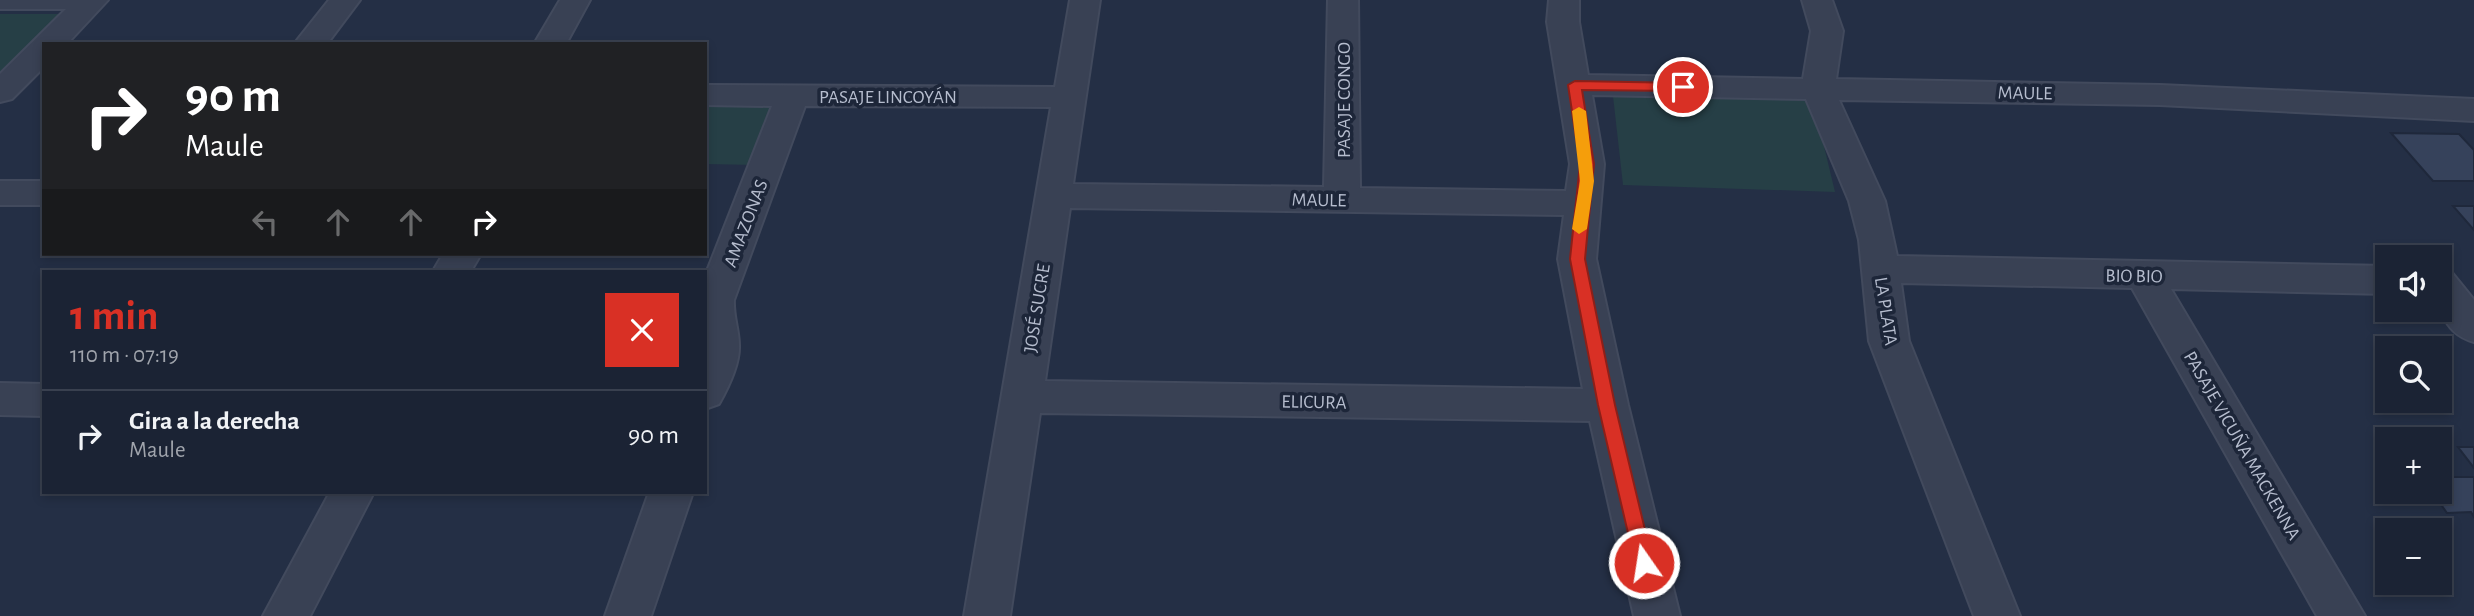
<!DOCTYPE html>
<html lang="es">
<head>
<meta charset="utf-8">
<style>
	body { margin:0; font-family:"Alegreya Sans",sans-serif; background:#282f40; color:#f1f3f6; height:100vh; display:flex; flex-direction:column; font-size:26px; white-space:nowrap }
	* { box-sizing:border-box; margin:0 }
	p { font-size:23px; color:#a0a4ac }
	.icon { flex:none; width:38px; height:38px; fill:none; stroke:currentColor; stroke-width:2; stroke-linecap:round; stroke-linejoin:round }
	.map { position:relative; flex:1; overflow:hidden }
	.drawer { position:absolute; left:42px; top:270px; width:665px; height:224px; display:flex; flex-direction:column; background:#1b2334; border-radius:0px; box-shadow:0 4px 10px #0003,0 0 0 2px #39404f }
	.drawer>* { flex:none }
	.top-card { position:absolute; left:42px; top:42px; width:665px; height:214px; border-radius:0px; box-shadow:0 4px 10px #0003,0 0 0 2px #39404f; background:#202124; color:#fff; overflow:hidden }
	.fabs { position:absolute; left:2375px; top:245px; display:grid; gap:14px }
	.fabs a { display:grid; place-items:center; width:77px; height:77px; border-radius:0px; background:#1b2334; box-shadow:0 4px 10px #0003,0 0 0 2px #39404f; font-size:35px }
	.pin { position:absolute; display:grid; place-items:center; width:60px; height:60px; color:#fff; margin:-30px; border:4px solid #fff; border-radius:50%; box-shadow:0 2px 7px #0007 }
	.me { position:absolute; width:77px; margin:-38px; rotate:347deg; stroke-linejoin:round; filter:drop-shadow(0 0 5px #0008) }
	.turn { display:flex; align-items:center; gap:24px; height:147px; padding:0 28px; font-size:32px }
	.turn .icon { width:91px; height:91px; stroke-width:2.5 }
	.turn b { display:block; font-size:49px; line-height:60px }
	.lanes { display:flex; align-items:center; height:66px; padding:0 28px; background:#0003; justify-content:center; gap:35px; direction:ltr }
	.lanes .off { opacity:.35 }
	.round { display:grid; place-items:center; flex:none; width:74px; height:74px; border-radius:0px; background:#282f40 }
	.head { display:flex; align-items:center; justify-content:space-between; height:119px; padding:0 28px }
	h1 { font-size:42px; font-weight:700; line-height:52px; color:#d93025 }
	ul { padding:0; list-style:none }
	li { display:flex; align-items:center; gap:21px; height:91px; padding:0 28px; border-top:2px solid #39404f }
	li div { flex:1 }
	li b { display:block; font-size:26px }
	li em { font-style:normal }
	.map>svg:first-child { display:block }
	.green { fill:#263f46 }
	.building { fill:#36425b; stroke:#1f283b; stroke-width:2 }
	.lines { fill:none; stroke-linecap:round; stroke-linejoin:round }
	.minor-casing { stroke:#424a5d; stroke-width:4 }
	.minor { fill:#394154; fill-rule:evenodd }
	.route { fill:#d93025; stroke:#8d1f18; stroke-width:2 }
	.slow { fill:#f59e0b }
	.labels { text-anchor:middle; stroke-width:7; stroke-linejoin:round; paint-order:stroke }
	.street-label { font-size:19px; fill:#b6bdce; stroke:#1d2639 }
</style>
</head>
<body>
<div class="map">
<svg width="2474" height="616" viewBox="0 0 2474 616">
	<rect width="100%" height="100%" fill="#242f45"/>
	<path class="green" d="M0,14H61L0,75Z
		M1613,96H1812L1835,192L1623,185Z
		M705,105L779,106L756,165L705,164Z"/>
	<path class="building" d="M2391,133L2459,134L2474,150V181H2433Z
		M2453,206H2474V230Z
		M2458,447H2474V468Z
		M2440,477H2474V517L2471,512L2447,513L2432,492H2440Z"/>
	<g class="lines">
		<defs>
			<path id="minor" d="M0,0H108L67,44H44V67L12,99L0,102V74L66,9H0Z
				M329,0H360L327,44H294Z
				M560,0H590L566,44H534Z
				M1070,0H1100L1073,184L1324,187L1328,0H1358L1360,188L1566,191L1570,164L1547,22L1549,0H1579V22L1588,75L1803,79L1811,31L1802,0H1832L1843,31L1836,79L2160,85L2474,99V121L2160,105L1839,100L1885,201L1897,256L2387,266V294L2171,289L2365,616H2317L2132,288L1901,283L1909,341L2020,616H1974L1869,341L1859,240L1849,201L1806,99L1592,95L1604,164L1596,259L1628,405L1680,616H1634L1590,421L1040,413L1010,616H964L1051,107L805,106L734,300C733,316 739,330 739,345C740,364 728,388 719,404L705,409V276L772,106L705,105V85L1055,87ZM1070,208L1564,215L1558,259L1583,389L1045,381Z
				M0,181H44V205H0Z
				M443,254H481L471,271H433Z
				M2440,270L2453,274L2474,300V342C2439,332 2437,301 2440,270Z
				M0,383L44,384V416L0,415Z
				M330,492H374L310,616H263Z
				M649,492H693L651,616H605Z"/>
		</defs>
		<use href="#minor" class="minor-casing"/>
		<use href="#minor" class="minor"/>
	</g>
	<path class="route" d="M1575,81L1683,83L1690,87L1683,91L1582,90L1594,164L1585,259L1615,405L1653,563L1651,569L1644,571L1638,569L1635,563L1598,405L1570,259L1580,164L1568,85Z"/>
	<path class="slow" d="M1579,107L1586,111L1594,181L1587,229L1579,234L1572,229L1580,181L1572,111Z"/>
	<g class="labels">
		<g class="street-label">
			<text transform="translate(2025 92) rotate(1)" y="7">MAULE</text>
			<text x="888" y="103">PASAJE LINCOYÁN</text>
			<text transform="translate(1343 100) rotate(-90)" y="7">PASAJE CONGO</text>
			<text transform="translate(1319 199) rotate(1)" y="7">MAULE</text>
			<text transform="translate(745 223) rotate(-69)" y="7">AMAZONAS</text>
			<text transform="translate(2134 275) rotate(1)" y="7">BIO BIO</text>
			<text transform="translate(1036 308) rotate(-81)" y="7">JOSÉ SUCRE</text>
			<text transform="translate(1887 311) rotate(81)" y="7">LA PLATA</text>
			<text transform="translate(1314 401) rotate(1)" y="7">ELICURA</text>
			<text transform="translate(2243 445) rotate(60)" y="7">PASAJE VICUÑA MACKENNA</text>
		</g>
	</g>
</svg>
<div class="fabs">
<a><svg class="icon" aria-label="sound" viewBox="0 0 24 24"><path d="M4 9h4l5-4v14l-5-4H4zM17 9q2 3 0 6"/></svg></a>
<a><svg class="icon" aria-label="search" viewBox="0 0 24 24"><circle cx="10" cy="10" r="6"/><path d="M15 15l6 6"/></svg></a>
<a>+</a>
<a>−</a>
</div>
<div class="pin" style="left:1683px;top:87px;background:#d93025"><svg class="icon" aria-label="arrive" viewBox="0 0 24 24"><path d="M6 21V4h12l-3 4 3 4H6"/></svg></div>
<svg class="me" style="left:1644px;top:563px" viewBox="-20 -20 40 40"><circle r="17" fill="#d93025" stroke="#fff" stroke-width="3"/><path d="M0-11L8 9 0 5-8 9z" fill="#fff"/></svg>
<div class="top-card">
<div class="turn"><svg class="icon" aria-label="right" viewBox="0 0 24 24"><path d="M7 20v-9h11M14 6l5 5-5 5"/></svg><div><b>90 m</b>Maule</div></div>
<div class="lanes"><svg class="icon off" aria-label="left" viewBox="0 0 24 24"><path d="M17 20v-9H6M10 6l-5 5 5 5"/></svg><svg class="icon off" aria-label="ahead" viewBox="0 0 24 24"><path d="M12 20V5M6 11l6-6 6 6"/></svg><svg class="icon off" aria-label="ahead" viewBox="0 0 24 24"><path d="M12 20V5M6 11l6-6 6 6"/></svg><svg class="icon" aria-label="right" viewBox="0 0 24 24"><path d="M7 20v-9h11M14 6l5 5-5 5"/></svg></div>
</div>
<section class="drawer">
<div class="head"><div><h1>1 min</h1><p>110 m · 07:19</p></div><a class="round" style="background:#d93025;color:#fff"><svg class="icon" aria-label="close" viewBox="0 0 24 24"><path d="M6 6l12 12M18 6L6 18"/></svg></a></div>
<ul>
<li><svg class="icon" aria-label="right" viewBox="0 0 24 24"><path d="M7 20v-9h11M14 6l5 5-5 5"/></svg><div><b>Gira a la derecha</b><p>Maule</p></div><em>90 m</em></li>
</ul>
</section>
</div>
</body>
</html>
